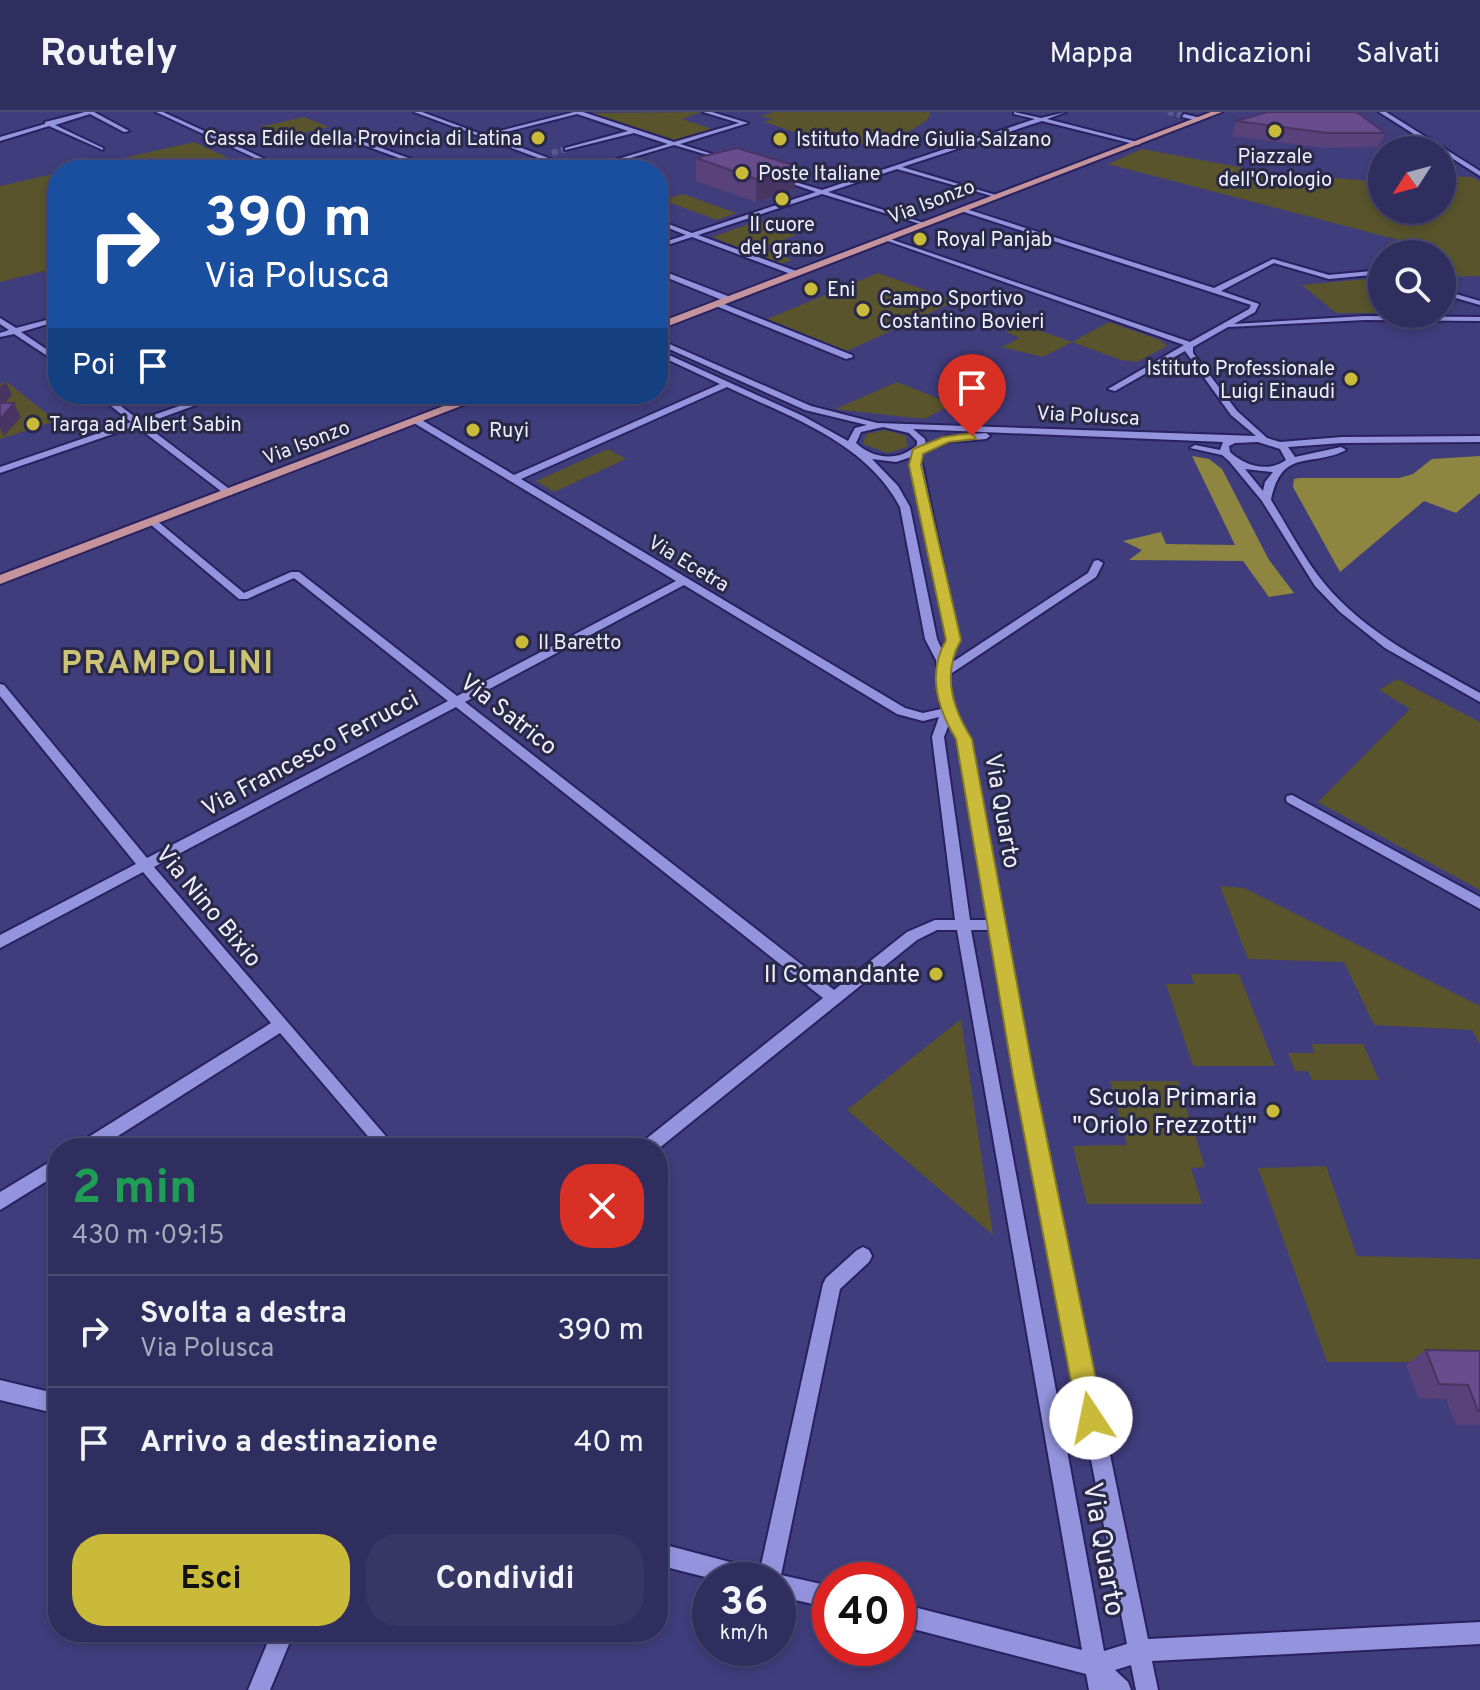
<!DOCTYPE html>
<html lang="it">
<head>
<meta charset="utf-8">
<style>
	body { margin:0; font-family:Overpass,sans-serif; background:#383664; color:#f1f3f6; height:100vh; display:flex; flex-direction:column; font-size:30px; white-space:nowrap }
	* { box-sizing:border-box; margin:0 }
	p { font-size:26px; color:#a8a8bc }
	.icon { flex:none; width:44px; height:44px; fill:none; stroke:currentColor; stroke-width:2; stroke-linecap:round; stroke-linejoin:round }
	.map { position:relative; flex:1; overflow:hidden }
	.sheet { position:absolute; left:48px; top:1026px; width:620px; height:504px; display:flex; flex-direction:column; background:#302e5e; border-radius:32px; box-shadow:0 4px 12px #0003,0 0 0 2px #4b4a73 }
	.sheet>* { flex:none }
	.guide { position:absolute; left:48px; top:48px; width:620px; height:244px; border-radius:32px; box-shadow:0 4px 12px #0003,0 0 0 2px #4b4a73; background:#1a4fa0; color:#fff; overflow:hidden }
	.needle { width:52px; rotate:234deg }
	.tools { position:absolute; left:1368px; top:24px; display:grid; gap:16px }
	.tools a { display:grid; place-items:center; width:88px; height:88px; border-radius:50%; background:#302e5e; box-shadow:0 4px 12px #0003,0 0 0 2px #4b4a73; font-size:40px }
	.speed { position:absolute; left:692px; top:1450px; display:flex; gap:16px; font-size:40px; font-weight:700; text-align:center }
	.speed>* { display:grid; place-content:center; width:104px; height:104px; border-radius:50%; background:#302e5e; box-shadow:0 4px 12px #0003,0 0 0 2px #4b4a73; line-height:1 }
	.speed small { font-size:20px; font-weight:400 }
	.speed .limit { border:12px solid #d22; background:#fff; color:#111 }
	.pin { position:absolute; display:grid; place-items:center; width:68px; height:68px; color:#fff; margin:-82px -34px; border-radius:50% 50% 50% 0; rotate:-45deg; box-shadow:0 0 8px #0007 }
	.pin .icon { rotate:45deg }
	.me { position:absolute; width:88px; margin:-44px; rotate:349deg; stroke-linejoin:round; filter:drop-shadow(0 0 6px #0008) }
	.turn { display:flex; align-items:center; gap:28px; height:168px; padding:0 24px; font-size:36px }
	.turn .icon { width:104px; height:104px; stroke-width:2.5 }
	.turn b { display:block; font-size:56px; line-height:68px }
	.then { display:flex; align-items:center; height:76px; padding:0 24px; background:#0003; gap:16px; font-size:30px }
	.round { display:grid; place-items:center; flex:none; width:84px; height:84px; border-radius:32px; background:#383664 }
	.head { display:flex; align-items:center; justify-content:space-between; height:136px; padding:0 24px }
	h1 { font-size:48px; font-weight:700; line-height:60px; color:#1e9e55 }
	.primary-button { display:flex; gap:16px; margin-top:auto; padding:16px 24px }
	.primary-button a { flex:1; height:92px; border-radius:32px; background:#c9ba3a; color:#111; font-size:32px; font-weight:700; line-height:92px; text-align:center }
	.primary-button a+a { background:#383664; color:#f1f3f6 }
	ul { padding:0; list-style:none }
	li { display:flex; align-items:center; gap:24px; height:112px; padding:0 24px; border-top:2px solid #4b4a73 }
	li div { flex:1 }
	li b { display:block; font-size:30px }
	li em { font-style:normal }
	header { display:flex; align-items:center; gap:48px; box-sizing:border-box; height:112px; padding:0 40px; background:#302e5e; border-bottom:2px solid #4b4a73 }
	header strong { font-size:38px }
	nav { display:flex; gap:44px; margin-inline-start:auto; font-size:28px }
	.map>svg:first-child { display:block }
	.green { fill:#59542c }
	.forest { fill:#8d8540 }
	.lines { fill:none; stroke-linecap:round; stroke-linejoin:round }
	.minor-tunnel { stroke:#5a5890; stroke-width:6; stroke-dasharray:6 3; stroke-linecap:butt }
	.minor-casing { stroke:#28215f; stroke-width:4 }
	.major-casing { stroke:#28215f; stroke-width:4 }
	.minor { fill:#9394dd; fill-rule:evenodd }
	.major { fill:#c4939c; fill-rule:evenodd }
	.wall { fill:#594179 }
	.shaded-wall { fill:#493563 }
	.building { fill:#684c8d; stroke:#493563; stroke-width:2 }
	.route { fill:#c9ba3a; stroke:#837926; stroke-width:2 }
	.poi-dot { fill:#c9ba3a; stroke:#292947; stroke-width:3 }
	.labels { text-anchor:middle; stroke-width:6; stroke-linejoin:round; paint-order:stroke }
	.far-poi-label { font-size:20px; fill:#edeefe; stroke:#292947; text-anchor:start }
	.far-street-label { font-size:20px; fill:#edeefe; stroke:#292947 }
	.street-label { font-size:24px; fill:#edeefe; stroke:#292947 }
	.poi-label { font-size:24px; fill:#edeefe; stroke:#292947; text-anchor:end }
	.near-street-label { font-size:28px; fill:#edeefe; stroke:#292947 }
	.district-label { font-size:32px; font-weight:bold; letter-spacing:2px; fill:#ccc375; stroke:#292947 }
</style>
</head>
<body>
<header>
<strong>Routely</strong>
<nav><a>Mappa</a><a>Indicazioni</a><a>Salvati</a></nav>
</header>
<div class="map">
<svg width="1480" height="1578" viewBox="0 0 1480 1578">
	<rect width="100%" height="100%" fill="#403d7d"/>
	<path class="green" d="M701,0L682,7L715,18L674,28L592,1Z
		M773,0H929L930,4C912,25 864,36 836,32C812,28 787,17 764,10L772,7L761,4Z
		M304,5L329,15L284,25L259,15Z
		M194,30L254,58H70Z
		M1142,37L1265,60L1382,70V98H1442V64L1472,65L1480,70V164L1442,165V159L1446,158L1442,155V142H1412L1387,132L1399,128L1108,52Z
		M58,61V159L49,162L44,159L0,170V74Z
		M683,82L736,101L717,108L663,88Z
		M758,109L796,123L762,136L792,148L781,152L712,125Z
		M878,161L956,189L847,239L767,207Z
		M1366,167L1382,172V201H1336L1302,173Z
		M1109,210L1160,228L1167,234L1137,250L1121,248L1072,230L1043,245L1002,235L1020,226L1006,220L1021,212L1072,230Z
		M7,270L56,309L0,327V272Z
		M897,270L953,292L924,307L835,297Z
		M885,318L906,324L907,335L888,341L863,332L866,322Z
		M608,337L626,347L554,380L536,369Z
		M1397,567L1480,610V778L1318,690L1410,597L1379,578Z
		M1220,774L1244,776L1480,894V932L1472,918L1374,913L1344,850L1248,847Z
		M1191,862H1239L1275,954H1193L1166,872H1194Z
		M961,907L993,1123L847,998Z
		M1312,932H1363L1379,968H1312L1308,959H1295L1288,941H1314Z
		M1110,969H1178L1205,1055L1191,1056L1202,1092H1087L1073,1034L1127,1033Z
		M1326,1054L1357,1144L1480,1147V1250H1327L1258,1056Z"/>
	<path class="forest" d="M1192,344L1209,347L1222,357L1269,448L1294,481L1269,485L1243,449L1129,448L1142,438L1123,429L1161,420L1166,432L1235,433Z
		M1480,344V381L1456,401L1424,389L1340,460L1293,375L1294,367L1300,366H1399L1413,362L1432,347Z"/>
	<g class="lines">
		<path class="minor-tunnel" d="M1168,0L1184,4
			M552,41L567,37"/>
		<defs>
			<path id="minor" d="M85,0H94L129,19L124,20L90,2L55,13L103,36V38L49,14L0,29V25L45,12V10Z
				M156,0H163L289,58H281Z
				M414,0H422L484,23L574,0H583L674,30L739,11L703,0H712L748,11L680,32L728,47V49L674,33L590,58H581L668,32L634,21L565,38V36L628,19L577,2L490,24L580,58H571Z
				M1014,0L1041,6L1066,0L1047,7L1141,31L1138,33L1042,9L902,55L999,84V86L897,57L828,80L927,112V114L822,82L698,123L799,160L796,164L692,125L658,136V132L686,123L658,112V108L692,121L816,80L778,67V65L822,78L1035,7L1014,2Z
				M1379,0H1386L1480,59V64Z
				M1184,2L1201,6L1202,7L1199,9L1182,5Z
				M336,21H340L441,58H432L336,23Z
				M963,96L1214,176L1273,147L1329,163L1382,158V162L1329,167L1274,151L1221,179L1259,192L1255,200L1234,212L1365,204L1480,205V209L1365,208L1228,215L1193,235V241L1237,299L1267,326L1280,330L1342,325L1480,324V330L1342,331L1288,335L1295,345L1341,335L1346,338C1311,356 1282,335 1271,388C1288,415 1304,447 1324,471C1365,521 1425,550 1480,581V590L1385,536L1340,500L1315,474L1262,389L1229,349L1222,343L1190,336L1195,333L1220,338L1223,330L913,317L925,327L926,333L947,324L986,321L990,324L986,327L949,330L920,342L959,528L948,548V553L1088,461L1094,449L1098,448L1103,451L1096,465L949,563L953,600L970,627L1032,964L1148,1527L1480,1510V1532L1152,1549L1158,1578H1136L1131,1553L1115,1558L1128,1570L1131,1578H1089L1086,1562L898,1513V1491L1082,1538L957,818H937L917,828L658,1037L639,1036L641,1031L823,886L456,595L154,755L396,1036H378L280,921L99,1036H77L79,1031L271,911L143,760L0,836V823L136,752L0,584V572L4,573L147,746L448,589L294,466L247,487H239L150,412V408H156L244,481L291,460H299L457,584L676,469L414,311V307H420L514,363L720,272L658,243V238L803,304L848,329L855,316L867,313L805,298L658,232V227L811,294L877,311L1256,324L1231,303L1185,239L1115,279L1108,277L1184,233L885,128L890,127L1190,230L1249,197L1251,193L961,99ZM727,275C790,305 866,330 900,395L925,527L936,548L941,597L923,601L905,596L521,367ZM883,315L909,321L917,329V333C899,350 873,347 856,331L861,320ZM1258,330L1280,337L1286,348C1268,361 1245,354 1230,340L1229,334L1235,331ZM911,345L947,528L942,538L937,527L910,395L898,374L872,347L896,350ZM1245,357L1273,360L1265,370L1263,379ZM684,473L897,602L923,609L939,605L932,625L955,808H935L907,820L834,878L465,590ZM949,612L958,627L989,808H970L944,625ZM971,818H991L1016,964L1127,1532L1104,1539Z
				M1442,150L1447,151L1448,152L1442,154Z
				M658,157L733,186L734,188L727,190L658,162Z
				M1442,178L1480,189V193L1442,182Z
				M719,190L852,243L853,245L846,247L716,194L715,192Z
				M58,205V209L21,220L58,245V251L14,222L0,225V221L9,218L0,212V206L16,216Z
				M96,282H105L139,308L214,282H226L144,312L232,379V383H226L136,314L0,361V355L131,310Z
				M1292,683L1480,785V797L1287,690L1286,687L1287,684Z
				M58,1045V1062L0,1098V1080Z
				M863,1135L869,1138L872,1144L869,1150L840,1177L781,1463L830,1474V1496L778,1484V1468H717L658,1453V1431L760,1458L823,1172L826,1166L857,1138Z
				M0,1268L58,1282V1302L0,1288Z
				M272,1520H294L270,1578H248Z"/>
			<path id="major" d="M1211,0H1222L658,218V211Z
				M475,282H492L0,472V463Z"/>
		</defs>
		<use href="#minor" class="minor-casing"/>
		<use href="#major" class="major-casing"/>
		<use href="#minor" class="minor"/>
		<use href="#major" class="major"/>
	</g>
	<path class="wall" d="M1236,9L1385,21L1379,35L1323,36L1232,24Z
		M696,46L795,77L756,90L696,69Z
		M1426,1238L1480,1239V1313H1456L1446,1287L1418,1286L1406,1253Z"/>
	<path class="shaded-wall" d="M796,54L795,77L756,90V67Z
		M6,270L12,283L0,296V275Z
		M14,291L21,305L4,324L0,316V307Z"/>
	<path class="building" d="M1268,0H1355L1358,1L1385,21H1328L1236,9Z
		M737,36L796,54L756,67L696,46Z
		M0,291H14L0,307Z
		M1426,1238L1480,1239V1299H1478L1468,1273L1439,1272Z"/>
	<path class="route" d="M972,321L976,327L949,330L923,342L921,353L961,528C942,561 952,596 972,627L1034,964L1104,1306L1100,1315L1091,1319L1082,1315L1078,1306L1013,964L956,627C937,596 927,561 946,528L909,353L913,337L943,325Z"/>
	<g class="poi-dot">
		<circle cx="1275" cy="19" r="8"/>
		<circle cx="538" cy="26" r="8"/>
		<circle cx="780" cy="27" r="8"/>
		<circle cx="742" cy="61" r="8"/>
		<circle cx="782" cy="87" r="8"/>
		<circle cx="920" cy="127" r="8"/>
		<circle cx="811" cy="177" r="8"/>
		<circle cx="863" cy="198" r="8"/>
		<circle cx="1351" cy="267" r="8"/>
		<circle cx="33" cy="312" r="8"/>
		<circle cx="473" cy="318" r="8"/>
		<circle cx="522" cy="530" r="8"/>
		<circle cx="936" cy="862" r="8"/>
		<circle cx="1273" cy="999" r="8"/>
	</g>
	<g class="labels">
		<g class="far-poi-label">
			<text x="522" y="33" text-anchor="end">Cassa Edile della Provincia di Latina</text>
			<text x="796" y="34">Istituto Madre Giulia Salzano</text>
			<text x="1275" y="51" text-anchor="middle">Piazzale<tspan x="1275" dy="23">dell'Orologio</tspan></text>
			<text x="758" y="68">Poste Italiane</text>
			<text x="782" y="119" text-anchor="middle">Il cuore<tspan x="782" dy="23">del grano</tspan></text>
			<text x="936" y="134">Royal Panjab</text>
			<text x="827" y="184">Eni</text>
			<text x="879" y="193">Campo Sportivo<tspan x="879" dy="23">Costantino Bovieri</tspan></text>
			<text x="1335" y="263" text-anchor="end">Istituto Professionale<tspan x="1335" dy="23">Luigi Einaudi</tspan></text>
			<text x="49" y="319">Targa ad Albert Sabin</text>
			<text x="489" y="325">Ruyi</text>
			<text x="538" y="537">Il Baretto</text>
		</g>
		<g class="far-street-label">
			<text transform="translate(931 89) rotate(-21)" y="7">Via Isonzo</text>
			<text transform="translate(1088 303) rotate(3)" y="7">Via Polusca</text>
			<text transform="translate(306 330) rotate(-21)" y="7">Via Isonzo</text>
			<text transform="translate(689 451) rotate(31)" y="7">Via Ecetra</text>
		</g>
		<g class="street-label">
			<text transform="translate(509 602) rotate(38)" y="8">Via Satrico</text>
			<text transform="translate(310 641) rotate(-28)" y="8">Via Francesco Ferrucci</text>
			<text transform="translate(1003 699) rotate(80)" y="8">Via Quarto</text>
			<text transform="translate(209 794) rotate(50)" y="8">Via Nino Bixio</text>
		</g>
		<g class="poi-label">
			<text x="920" y="870">Il Comandante</text>
			<text x="1257" y="993">Scuola Primaria<tspan x="1257" dy="28">"Oriolo Frezzotti"</tspan></text>
		</g>
		<g class="near-street-label">
			<text transform="translate(1105 1437) rotate(80)" y="10">Via Quarto</text>
		</g>
		<g class="district-label">
			<text x="168" y="561">PRAMPOLINI</text>
		</g>
	</g>
</svg>
<div class="tools">
<a><svg class="needle" viewBox="-14 -14 28 28"><path d="M0-13l5 13h-10z" fill="#e53935"/><path d="M0 13l5-13h-10z" fill="#a8a8bc"/></svg></a>
<a><svg class="icon" aria-label="search" viewBox="0 0 24 24"><circle cx="10" cy="10" r="6"/><path d="M15 15l6 6"/></svg></a>
</div>
<div class="speed"><div>36<small>km/h</small></div><div class="limit">40</div></div>
<div class="pin" style="left:972px;top:324px;background:#d93025"><svg class="icon" aria-label="arrive" viewBox="0 0 24 24"><path d="M6 21V4h12l-3 4 3 4H6"/></svg></div>
<svg class="me" style="left:1091px;top:1306px" viewBox="-20 -20 40 40"><circle r="19" fill="#fff"/><path d="M0-13L10 11 0 6-10 11z" fill="#c9ba3a"/></svg>
<div class="guide">
<div class="turn"><svg class="icon" aria-label="right" viewBox="0 0 24 24"><path d="M7 20v-9h11M14 6l5 5-5 5"/></svg><div><b>390 m</b>Via Polusca</div></div>
<div class="then">Poi<svg class="icon" aria-label="arrive" viewBox="0 0 24 24"><path d="M6 21V4h12l-3 4 3 4H6"/></svg></div>
</div>
<section class="sheet">
<div class="head"><div><h1>2 min</h1><p>430 m · 09:15</p></div><a class="round" style="background:#d93025;color:#fff"><svg class="icon" aria-label="close" viewBox="0 0 24 24"><path d="M6 6l12 12M18 6L6 18"/></svg></a></div>
<ul>
<li><svg class="icon" aria-label="right" viewBox="0 0 24 24"><path d="M7 20v-9h11M14 6l5 5-5 5"/></svg><div><b>Svolta a destra</b><p>Via Polusca</p></div><em>390 m</em></li>
<li><svg class="icon" aria-label="arrive" viewBox="0 0 24 24"><path d="M6 21V4h12l-3 4 3 4H6"/></svg><div><b>Arrivo a destinazione</b></div><em>40 m</em></li>
</ul>
<div class="primary-button"><a>Esci</a><a>Condividi</a></div>
</section>
</div>
</body>
</html>
